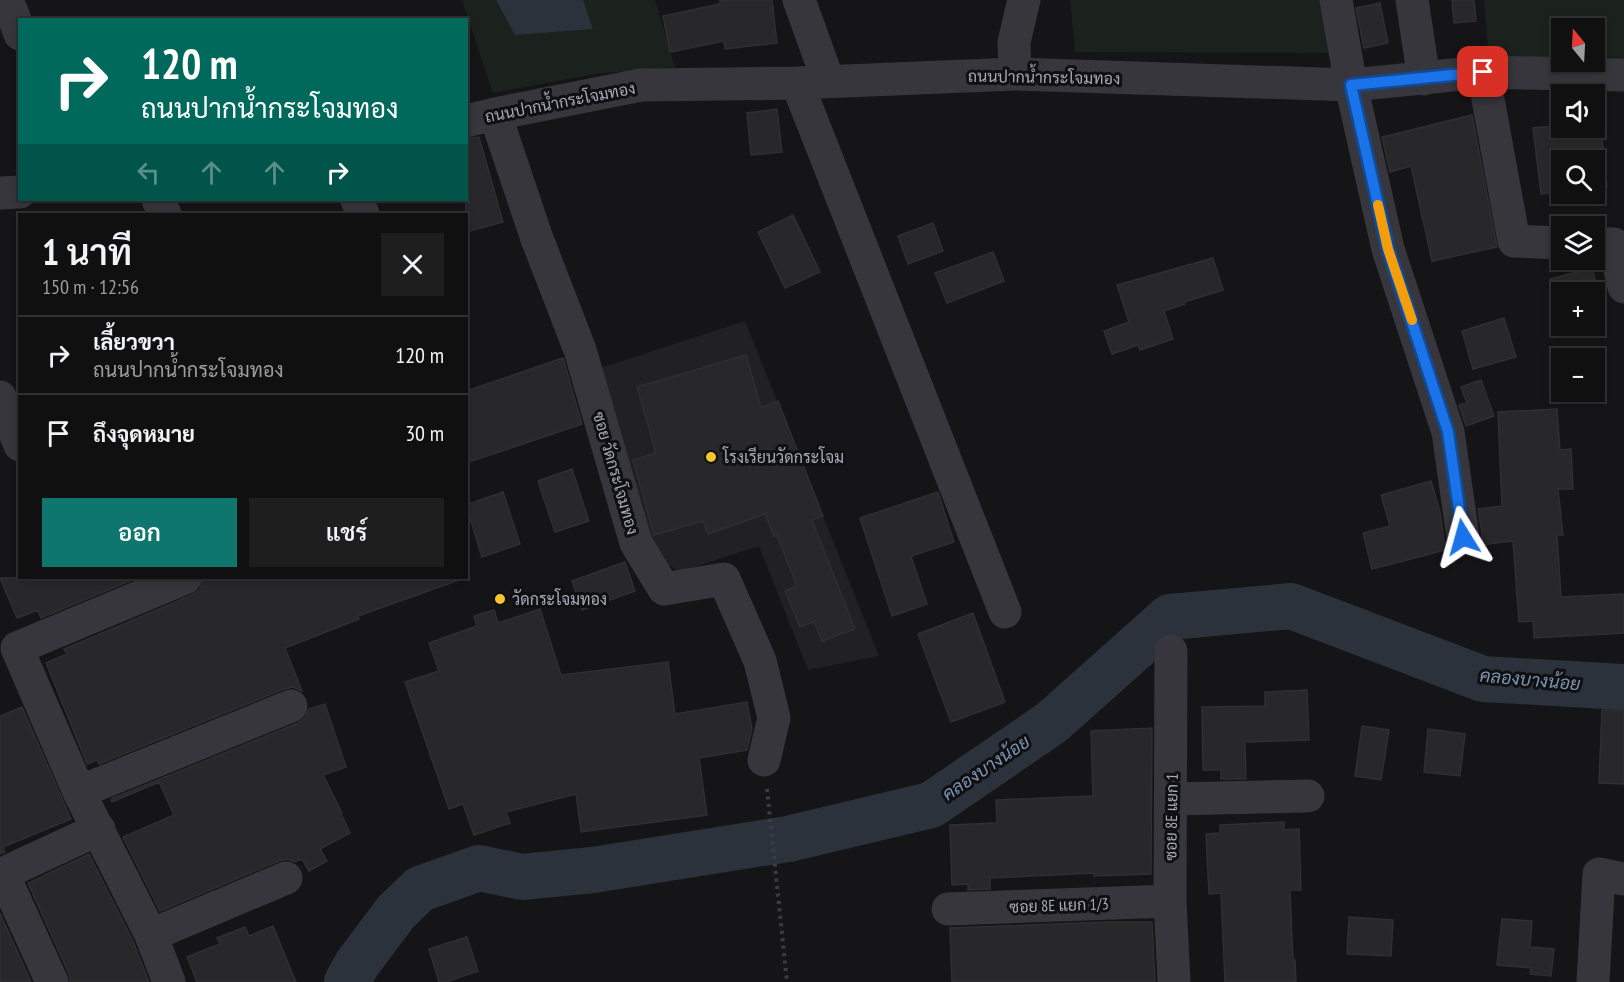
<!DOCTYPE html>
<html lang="th">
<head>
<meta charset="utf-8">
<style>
	body { margin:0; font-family:"PT Sans Narrow",Sarabun,sans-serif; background:#1e1e1f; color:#f1f3f6; height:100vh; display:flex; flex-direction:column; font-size:22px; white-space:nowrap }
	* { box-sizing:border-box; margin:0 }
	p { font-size:20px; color:#9c9d9f }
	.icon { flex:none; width:33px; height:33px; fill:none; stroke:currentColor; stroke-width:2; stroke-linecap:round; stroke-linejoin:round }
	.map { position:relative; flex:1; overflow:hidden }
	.details { position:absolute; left:18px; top:213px; width:450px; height:366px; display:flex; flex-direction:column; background:#101011; border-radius:0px; box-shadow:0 3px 9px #0003,0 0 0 2px #303031 }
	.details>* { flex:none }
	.guide { position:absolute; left:18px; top:18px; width:450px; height:183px; border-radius:0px; box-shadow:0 3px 9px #0003,0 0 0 2px #303031; background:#00695c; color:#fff; overflow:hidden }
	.needle { width:39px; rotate:342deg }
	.fabs { position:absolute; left:1551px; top:18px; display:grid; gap:12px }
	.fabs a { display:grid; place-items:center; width:54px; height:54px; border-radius:0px; background:#101011; box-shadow:0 3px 9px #0003,0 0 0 2px #303031; font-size:30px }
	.pin { position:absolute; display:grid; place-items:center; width:51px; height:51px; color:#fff; margin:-26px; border-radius:12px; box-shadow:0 3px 9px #0006 }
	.me { position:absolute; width:66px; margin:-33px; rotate:352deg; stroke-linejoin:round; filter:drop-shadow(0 0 4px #0008) }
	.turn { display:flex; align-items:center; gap:21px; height:126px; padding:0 24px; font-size:27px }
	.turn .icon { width:78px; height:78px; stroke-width:2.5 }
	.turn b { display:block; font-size:42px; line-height:51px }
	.lanes { display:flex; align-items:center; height:57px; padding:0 24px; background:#0003; justify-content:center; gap:30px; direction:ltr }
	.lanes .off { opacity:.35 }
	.round { display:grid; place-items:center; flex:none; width:63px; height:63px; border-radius:0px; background:#1e1e1f }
	.overview { display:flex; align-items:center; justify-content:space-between; height:102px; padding:0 24px }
	h1 { font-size:36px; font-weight:600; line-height:45px }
	.cta { display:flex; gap:12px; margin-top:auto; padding:12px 24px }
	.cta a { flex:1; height:69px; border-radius:0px; background:#0f766e; color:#fff; font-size:24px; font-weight:600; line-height:69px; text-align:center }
	.cta a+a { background:#1e1e1f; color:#f1f3f6 }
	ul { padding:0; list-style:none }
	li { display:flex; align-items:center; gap:18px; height:78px; padding:0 24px; border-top:2px solid #303031 }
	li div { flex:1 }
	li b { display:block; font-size:22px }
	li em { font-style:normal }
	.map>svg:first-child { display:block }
	.built { fill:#212124 }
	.green { fill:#1b221d }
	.water { fill:#2b323b }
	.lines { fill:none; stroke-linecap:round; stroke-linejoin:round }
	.river { stroke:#2b323b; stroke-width:46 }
	.building { fill:#28282b; stroke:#2f2f33; stroke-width:1.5 }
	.path { stroke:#3c3d43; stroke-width:4; stroke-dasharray:3 4.5; stroke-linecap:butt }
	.minor { stroke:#36363c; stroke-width:33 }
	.route-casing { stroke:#114b97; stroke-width:15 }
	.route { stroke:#1a73e8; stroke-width:10 }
	.slow { stroke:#f59e0b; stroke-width:10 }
	.poi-dot { fill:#f6c62e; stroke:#101012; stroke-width:2 }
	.labels { text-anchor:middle; stroke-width:6; stroke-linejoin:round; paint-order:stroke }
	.street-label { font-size:16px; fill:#a7aab8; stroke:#101012 }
	.poi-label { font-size:16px; fill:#a7aab8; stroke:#101012; text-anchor:start }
	.water-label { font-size:18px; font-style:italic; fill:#7d95b3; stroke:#101012 }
</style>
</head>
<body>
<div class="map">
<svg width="1624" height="982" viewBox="0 0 1624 982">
	<rect width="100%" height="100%" fill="#151517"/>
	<path class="built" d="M745,321L879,656L808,670L759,546L679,572L651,552L597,369Z"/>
	<path class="green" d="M462,0H655L675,67L595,74L493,93Z
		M1070,0H1321L1329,53L1075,52Z
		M1484,0H1624V58L1595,56L1594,28H1562L1561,57L1489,59Z"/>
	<path class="water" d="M496,0H583L593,29L515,35Z"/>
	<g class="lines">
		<path class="river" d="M347,982L357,964L396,912L420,889L479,868L522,877L593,870L788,839L931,805L1051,723L1170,617L1291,606L1483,679L1624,687"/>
	</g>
	<path class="building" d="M720,0H772L777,43L725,49L724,41L670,52L663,16L720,4Z
		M1452,0H1474L1476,21L1454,23Z
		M1380,3L1388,43L1364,48L1356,8Z
		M777,109L782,152L751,155L747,113Z
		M1472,115L1497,247L1432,261L1411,166L1390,172L1382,137Z
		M1600,121L1607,187L1594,188V160H1562V192L1541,194L1533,128L1562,125V128H1594V122Z
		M479,137L503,222L466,232V139Z
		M793,215L820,272L785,288L758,232Z
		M933,223L943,251L908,264L898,236Z
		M993,252L1004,281L947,303L935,273Z
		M1213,258L1223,290L1184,302L1185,304L1164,311L1173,339L1140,350L1138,345L1112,354L1104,331L1129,322L1117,285Z
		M1592,268L1606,322L1594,325V292H1562V322L1550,279Z
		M1504,318L1516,357L1473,369L1462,331Z
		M1562,326H1594L1564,333Z
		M746,355L761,408L778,401L823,516L812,520L855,629L822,641L814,621L800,627L785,591L797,586L777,535L774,536L765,514L708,534L703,521L654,535L633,460L656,453L637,387Z
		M563,358L582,424L466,463V391Z
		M1481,380L1494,416L1466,426L1459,405L1467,403L1461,387Z
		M1557,409L1560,450L1571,449L1573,489H1558L1563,535H1557L1561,597L1624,594V633L1534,638L1533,621L1519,622L1513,541L1480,545L1482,534L1478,509L1502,506L1498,412Z
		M572,469L589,521L555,532L538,481Z
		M1431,481L1440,512L1444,540L1449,549L1372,569L1363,533L1390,526L1381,495Z
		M503,492L520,544L482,557L466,505Z
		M938,492L954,542L911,556L927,604L892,616L860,518Z
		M625,562L635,591L582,610L572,581Z
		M0,578H137L41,618L38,610L17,618Z
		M203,578H459V580L358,616L359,619L285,648L302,691L293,687L284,689L99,764L97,760L87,764L46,663L67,654L64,649L192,595L200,589Z
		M540,609L561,675L668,662L675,714L747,702L752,729L747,750L699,758L707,815L581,832L576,794L506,812L510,823L474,835L463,804L449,809L405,682L439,671L429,643L477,626L474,616L494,610L498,623Z
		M973,613L1005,702L951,722L918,634Z
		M1307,690L1309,740L1245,742L1246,779H1221V770H1203L1202,707L1265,706V692Z
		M325,704L346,767L323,775L342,813L341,814L350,833L320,849L327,861L309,871L302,859L294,862L288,859L279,861L160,911L123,837L174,815L159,782L112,802L111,799L298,723L305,718L309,709Z
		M22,707L71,819L3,847L5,852L0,854V716Z
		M1602,710L1624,711V784L1599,783Z
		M1362,726L1389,730L1381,780L1355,776Z
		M1152,728L1151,874L1094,876V873L990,878V889L968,890V884L952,885L950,825L997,823L996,800L1093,796L1091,731Z
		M1428,729L1465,734L1460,776L1424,772Z
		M1284,822V830L1299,829L1301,890H1290L1293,960H1295L1296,982H1225L1221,893L1209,894L1206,834L1220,833V825Z
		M89,854L133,941L149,982H70L69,974L28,883Z
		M0,913L31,982H0Z
		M1349,917L1393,920L1391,956L1347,954Z
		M1502,919L1532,921L1530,947L1554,949L1551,976L1530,974L1531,968L1497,965Z
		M1108,922H1152L1155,982H952L950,928Z
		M273,926L296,982H197L187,957L220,944L217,938L245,927L249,936Z
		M467,937L478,971L446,982H439L429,949Z"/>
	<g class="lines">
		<path class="path" d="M767,789L787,982"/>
		<path class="minor" d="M6,0L12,12L20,34
			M799,0L828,80
			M1336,0L1351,85L1388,249L1448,432L1463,537
			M1412,0L1424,79
			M1483,72L1514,241L1562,243
			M1015,74L1014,42L1024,0
			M797,83L1005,612
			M495,114L536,236L580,350L636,543L664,589L724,579L760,661L774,718L764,760
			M466,121L495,114L641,85L797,83L1015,74L1351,85L1483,72L1624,75
			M0,193L20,192
			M158,200L165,214
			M357,200L363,214
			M1594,243L1614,244L1624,287
			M0,397L20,445
			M1171,651L1170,901L1174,982
			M79,792L291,706
			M1172,799L1308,796
			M3,874L52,982
			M0,875L99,829
			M948,909L1170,901
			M151,935L286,878
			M169,982L151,935L79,792L17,648L185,578
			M1593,982L1599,874L1624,879"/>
	</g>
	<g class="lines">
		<defs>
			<path id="route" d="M1463,537L1448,432L1388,249L1351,85L1483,72"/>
		</defs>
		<use href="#route" class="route-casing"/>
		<use href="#route" class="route"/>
		<path class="slow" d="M1378,205L1388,249L1412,320"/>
	</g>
	<g class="poi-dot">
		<circle cx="711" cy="457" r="6"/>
		<circle cx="500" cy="599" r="6"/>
	</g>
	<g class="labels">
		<g class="street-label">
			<text transform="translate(1044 77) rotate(1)" y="6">ถนนปากน้ำกระโจมทอง</text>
			<text transform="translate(560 102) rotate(-11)" y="6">ถนนปากน้ำกระโจมทอง</text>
			<text transform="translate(616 473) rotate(74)" y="6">ซอย วัดกระโจมทอง</text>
			<text transform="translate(1171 817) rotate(-89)" y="6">ซอย 8E แยก 1</text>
			<text transform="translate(1059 905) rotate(-2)" y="6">ซอย 8E แยก 1/3</text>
		</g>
		<g class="poi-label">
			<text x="723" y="463">โรงเรียนวัดกระโจม</text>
			<text x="512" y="605">วัดกระโจมทอง</text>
		</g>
		<g class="water-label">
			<text transform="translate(1530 680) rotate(5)" y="6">คลองบางน้อย</text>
			<text transform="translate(986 768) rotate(-34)" y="6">คลองบางน้อย</text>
		</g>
	</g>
</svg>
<div class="fabs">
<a><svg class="needle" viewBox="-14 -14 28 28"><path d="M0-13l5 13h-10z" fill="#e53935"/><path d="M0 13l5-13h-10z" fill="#9c9d9f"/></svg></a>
<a><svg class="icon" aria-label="sound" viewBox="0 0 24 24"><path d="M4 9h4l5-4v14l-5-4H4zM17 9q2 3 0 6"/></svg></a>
<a><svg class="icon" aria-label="search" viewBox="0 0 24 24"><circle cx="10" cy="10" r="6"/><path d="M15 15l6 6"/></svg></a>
<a><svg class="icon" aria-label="layers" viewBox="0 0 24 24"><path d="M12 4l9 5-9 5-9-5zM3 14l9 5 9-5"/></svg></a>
<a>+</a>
<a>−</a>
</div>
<div class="pin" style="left:1483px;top:72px;background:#d93025"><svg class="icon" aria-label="arrive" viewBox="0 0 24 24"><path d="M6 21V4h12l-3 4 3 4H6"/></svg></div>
<svg class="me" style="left:1463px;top:537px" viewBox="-20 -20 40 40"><path d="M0-17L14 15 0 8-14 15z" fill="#1a73e8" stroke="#fff" stroke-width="4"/></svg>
<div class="guide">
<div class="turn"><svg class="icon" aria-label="right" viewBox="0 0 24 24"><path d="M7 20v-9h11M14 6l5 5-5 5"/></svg><div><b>120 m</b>ถนนปากน้ำกระโจมทอง</div></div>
<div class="lanes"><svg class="icon off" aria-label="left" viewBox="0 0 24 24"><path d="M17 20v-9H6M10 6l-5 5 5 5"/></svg><svg class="icon off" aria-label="ahead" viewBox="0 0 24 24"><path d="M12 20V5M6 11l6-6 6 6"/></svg><svg class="icon off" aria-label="ahead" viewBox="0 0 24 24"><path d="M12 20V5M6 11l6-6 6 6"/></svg><svg class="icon" aria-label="right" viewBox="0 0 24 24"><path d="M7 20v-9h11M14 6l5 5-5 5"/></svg></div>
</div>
<section class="details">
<div class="overview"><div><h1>1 นาที</h1><p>150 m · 12:56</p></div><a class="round"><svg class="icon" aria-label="close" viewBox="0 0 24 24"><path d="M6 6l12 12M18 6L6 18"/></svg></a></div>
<ul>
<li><svg class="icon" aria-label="right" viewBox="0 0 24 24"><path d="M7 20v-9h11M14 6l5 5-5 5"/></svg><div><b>เลี้ยวขวา</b><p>ถนนปากน้ำกระโจมทอง</p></div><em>120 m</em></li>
<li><svg class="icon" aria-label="arrive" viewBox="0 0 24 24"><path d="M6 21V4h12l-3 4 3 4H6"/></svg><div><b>ถึงจุดหมาย</b></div><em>30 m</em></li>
</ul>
<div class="cta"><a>ออก</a><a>แชร์</a></div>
</section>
</div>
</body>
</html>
